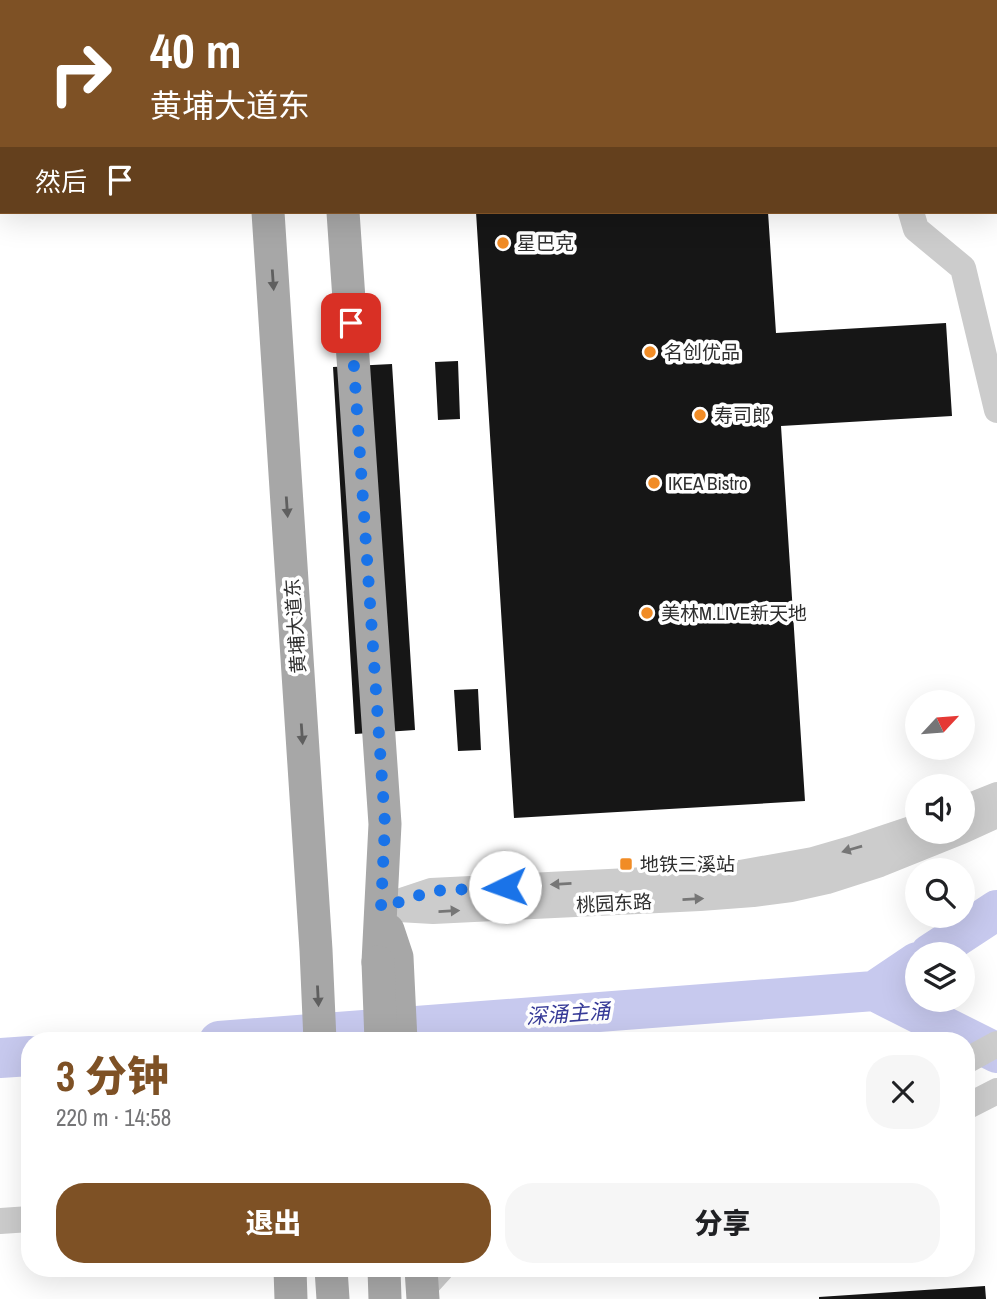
<!DOCTYPE html>
<html lang="zh">
<head>
<meta charset="utf-8">
<style>
	body { margin:0; font-family:"Archivo Narrow","Noto Sans SC",sans-serif; background:#f6f6f6; color:#202124; height:100vh; display:flex; flex-direction:column; font-size:26px; white-space:nowrap }
	* { box-sizing:border-box; margin:0 }
	p { font-size:23px; color:#757577 }
	.icon { flex:none; width:38px; height:38px; fill:none; stroke:currentColor; stroke-width:2; stroke-linecap:round; stroke-linejoin:round }
	.map { position:relative; flex:1; overflow:hidden }
	.side { position:absolute; left:21px; top:1032px; width:954px; height:245px; display:flex; flex-direction:column; background:#fff; border-radius:28px; box-shadow:0 7px 28px #0002 }
	.side>* { flex:none }
	.guide { position:absolute; left:0px; top:0px; width:998px; height:214px; box-shadow:0 7px 28px #0002; background:#7e5125; color:#fff; overflow:hidden }
	.needle { width:46px; rotate:64deg }
	.controls { position:absolute; left:905px; top:690px; display:grid; gap:14px }
	.controls a { display:grid; place-items:center; width:70px; height:70px; border-radius:50%; background:#fff; box-shadow:0 7px 28px #0002; font-size:35px }
	.pin { position:absolute; display:grid; place-items:center; width:60px; height:60px; color:#fff; margin:-30px; border-radius:14px; box-shadow:0 4px 10px #0006 }
	.me { position:absolute; width:77px; margin:-38px; rotate:267deg; stroke-linejoin:round; filter:drop-shadow(0 0 5px #0008) }
	.turn { display:flex; align-items:center; gap:24px; height:147px; padding:0 35px; font-size:32px }
	.turn .icon { width:91px; height:91px; stroke-width:2.5 }
	.turn b { display:block; font-size:49px; line-height:60px }
	.then { display:flex; align-items:center; height:66px; padding:0 35px; background:#0003; gap:14px; font-size:26px }
	.round { display:grid; place-items:center; flex:none; width:74px; height:74px; border-radius:28px; background:#f6f6f6 }
	.overview { display:flex; align-items:center; justify-content:space-between; height:119px; padding:0 35px }
	h1 { font-size:42px; font-weight:800; line-height:52px; color:#7e5125 }
	.button { display:flex; gap:14px; margin-top:auto; padding:14px 35px }
	.button a { flex:1; height:80px; border-radius:28px; background:#7e5125; color:#fff; font-size:28px; font-weight:800; line-height:80px; text-align:center }
	.button a+a { background:#f6f6f6; color:#202124 }
	.map>svg:first-child { display:block }
	.green { fill:#dceddd }
	.lines { fill:none; stroke-linecap:round; stroke-linejoin:round }
	.river { stroke:#c7c9ee; stroke-width:40 }
	.building { fill:#161616 }
	.minor { stroke:#ccc; stroke-width:26 }
	.major { stroke:#a7a7a7; stroke-width:33 }
	.major-bridge { stroke:#a7a7a7; stroke-width:33 }
	.oneway { fill:#5f5f5f }
	.oneway2 { fill:#767676 }
	.route { stroke:#1a73e8; stroke-width:12; stroke-dasharray:0 21.6 }
	.poi-dot { fill:#f18c26; stroke:#fff; stroke-width:2.5 }
	.labels { text-anchor:middle; stroke-width:7; stroke-linejoin:round; paint-order:stroke }
	.poi-label { font-size:19px; fill:#2f2f2f; stroke:#fff; text-anchor:start }
	.street-label { font-size:19px; fill:#2f2f2f; stroke:#fff }
	.water-label { font-size:21px; font-style:italic; fill:#373b98; stroke:#fff }
</style>
</head>
<body>
<div class="map">
<svg width="997" height="1299" viewBox="0 0 997 1299">
	<rect width="100%" height="100%" fill="#fff"/>
	<path class="green" d="M946,0H997V138H996V2H944Z"/>
	<g class="lines">
		<path class="river" d="M930,954L997,910
			M874,991L997,1053
			M219,1041L874,991L917,962
			M0,1058L30,1056"/>
	</g>
	<path class="building" d="M476,212H768L776,333L946,323L952,416L781,426L805,801L514,818Z
		M458,361L460,419L438,420L435,362Z
		M392,364L415,730L355,734L333,367Z
		M478,689L481,750L458,751L454,690Z
		M985,1286L986,1299H819V1297Z"/>
	<g class="lines">
		<path class="minor" d="M852,0V2
			M911,212L916,229L963,268L997,410
			M962,809L997,795
			M962,831L997,815
			M392,904L431,891L629,881L740,873L813,860L851,849L917,827
			M381,908L433,911L700,898L753,894L791,889L827,881L880,864L962,831
			M966,1061L997,1044
			M966,1107L997,1091
			M0,1221L30,1219
			M422,1290L441,1269"/>
		<path class="major" d="M254,0V2
			M328,0L329,2
			M268,212L316,950L320,1041
			M343,212L385,824L378,962
			M388,930L397,957L401,1041
			M290,1269L291,1299
			M331,1269L333,1299
			M384,1269L385,1299
			M421,1269L423,1299"/>
		<path class="major-bridge" d="M378,962L381,1041"/>
	</g>
	<defs><path id="oneway-solid" d="M-6-.8H1V-3.2L6.5 0L1 3.2V.8H-6Z" transform="scale(1.75)"/></defs>
	<g class="oneway">
		<use href="#oneway-solid" transform="translate(273 280) rotate(86)"/>
		<use href="#oneway-solid" transform="translate(287 507) rotate(86)"/>
		<use href="#oneway-solid" transform="translate(302 734) rotate(86)"/>
		<use href="#oneway-solid" transform="translate(318 996) rotate(87)"/>
	</g>
	<g class="oneway2">
		<use href="#oneway-solid" transform="translate(852 849) rotate(164)"/>
		<use href="#oneway-solid" transform="translate(561 884) rotate(177)"/>
		<use href="#oneway-solid" transform="translate(693 899) rotate(-3)"/>
		<use href="#oneway-solid" transform="translate(449 911) rotate(-3)"/>
	</g>
	<g class="lines">
		<path class="route" d="M351,323L385,824L381,908L432,891L505,887"/>
	</g>
	<g class="poi-dot">
		<circle cx="503" cy="243" r="7"/>
		<circle cx="650" cy="352" r="7"/>
		<circle cx="700" cy="415" r="7"/>
		<circle cx="654" cy="483" r="7"/>
		<circle cx="647" cy="613" r="7"/>
		<rect x="619" y="857" width="14" height="14" rx="3.5"/>
	</g>
	<g class="labels">
		<g class="poi-label">
			<text x="517" y="250">星巴克</text>
			<text x="664" y="359">名创优品</text>
			<text x="714" y="422">寿司郎</text>
			<text x="668" y="490">IKEA Bistro</text>
			<text x="661" y="620">美林M.LIVE新天地</text>
			<text x="640" y="871">地铁三溪站</text>
		</g>
		<g class="street-label">
			<text transform="translate(295 626) rotate(-94)" y="7">黄埔大道东</text>
			<text transform="translate(614 903) rotate(-3)" y="7">桃园东路</text>
		</g>
		<g class="water-label">
			<text transform="translate(568 1014) rotate(-4)" y="7">深涌主涌</text>
		</g>
	</g>
</svg>
<div class="controls">
<a><svg class="needle" viewBox="-14 -14 28 28"><path d="M0-13l5 13h-10z" fill="#e53935"/><path d="M0 13l5-13h-10z" fill="#757577"/></svg></a>
<a><svg class="icon" aria-label="sound" viewBox="0 0 24 24"><path d="M4 9h4l5-4v14l-5-4H4zM17 9q2 3 0 6"/></svg></a>
<a><svg class="icon" aria-label="search" viewBox="0 0 24 24"><circle cx="10" cy="10" r="6"/><path d="M15 15l6 6"/></svg></a>
<a><svg class="icon" aria-label="layers" viewBox="0 0 24 24"><path d="M12 4l9 5-9 5-9-5zM3 14l9 5 9-5"/></svg></a>
</div>
<div class="pin" style="left:351px;top:323px;background:#d93025"><svg class="icon" aria-label="arrive" viewBox="0 0 24 24"><path d="M6 21V4h12l-3 4 3 4H6"/></svg></div>
<svg class="me" style="left:505px;top:887px" viewBox="-20 -20 40 40"><circle r="19" fill="#fff"/><path d="M0-13L10 11 0 6-10 11z" fill="#1a73e8"/></svg>
<div class="guide">
<div class="turn"><svg class="icon" aria-label="right" viewBox="0 0 24 24"><path d="M7 20v-9h11M14 6l5 5-5 5"/></svg><div><b>40 m</b>黄埔大道东</div></div>
<div class="then">然后<svg class="icon" aria-label="arrive" viewBox="0 0 24 24"><path d="M6 21V4h12l-3 4 3 4H6"/></svg></div>
</div>
<section class="side">
<div class="overview"><div><h1>3 分钟</h1><p>220 m · 14:58</p></div><a class="round"><svg class="icon" aria-label="close" viewBox="0 0 24 24"><path d="M6 6l12 12M18 6L6 18"/></svg></a></div>
<div class="button"><a>退出</a><a>分享</a></div>
</section>
</div>
</body>
</html>
